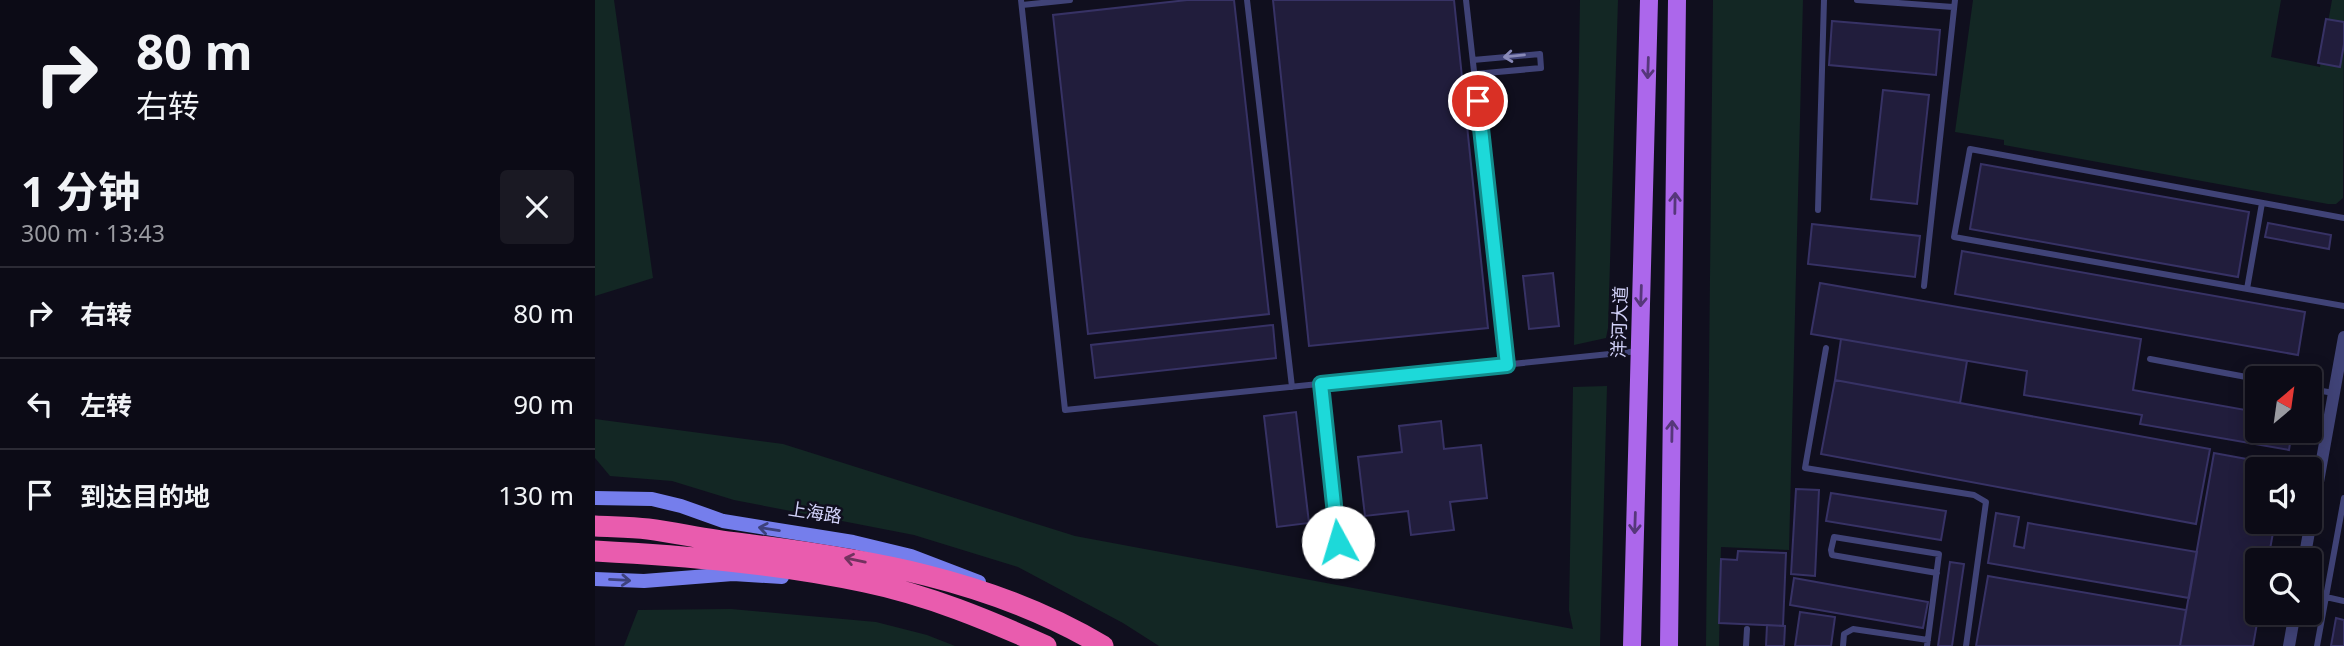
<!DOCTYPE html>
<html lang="zh">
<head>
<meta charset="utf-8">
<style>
	body { margin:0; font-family:"Noto Sans","Noto Sans SC",sans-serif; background:#1a1923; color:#f1f3f6; height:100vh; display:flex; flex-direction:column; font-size:26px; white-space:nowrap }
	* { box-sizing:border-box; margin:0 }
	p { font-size:23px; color:#9a9ba1 }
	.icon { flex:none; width:38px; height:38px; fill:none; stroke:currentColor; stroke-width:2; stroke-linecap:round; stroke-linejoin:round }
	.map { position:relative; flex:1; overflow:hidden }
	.details { display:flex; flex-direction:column; background:#0c0b16; width:595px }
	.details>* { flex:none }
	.hud { background:#0c0b16; color:#f1f3f6; overflow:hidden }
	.needle { width:46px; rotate:29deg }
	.fabs { position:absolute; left:1650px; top:366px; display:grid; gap:14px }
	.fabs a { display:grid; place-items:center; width:77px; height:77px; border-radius:7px; background:#0c0b16; box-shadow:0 4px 18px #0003,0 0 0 2px #2c2b35; font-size:35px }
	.pin { position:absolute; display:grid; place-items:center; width:60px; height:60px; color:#fff; margin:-30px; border:4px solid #fff; border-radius:50%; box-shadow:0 2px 7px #0007 }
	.me { position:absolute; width:77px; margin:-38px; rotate:354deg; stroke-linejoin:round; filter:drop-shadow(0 0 5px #0008) }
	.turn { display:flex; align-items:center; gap:24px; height:147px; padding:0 21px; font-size:32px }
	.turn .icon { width:91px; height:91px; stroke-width:2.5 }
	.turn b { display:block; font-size:49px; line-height:60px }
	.round { display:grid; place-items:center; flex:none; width:74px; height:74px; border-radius:7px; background:#1a1923 }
	.summary { display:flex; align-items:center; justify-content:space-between; height:119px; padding:0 21px }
	h1 { font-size:42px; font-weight:700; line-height:52px }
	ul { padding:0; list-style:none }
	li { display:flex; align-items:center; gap:21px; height:91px; padding:0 21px; border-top:2px solid #2c2b35 }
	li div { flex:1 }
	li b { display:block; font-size:26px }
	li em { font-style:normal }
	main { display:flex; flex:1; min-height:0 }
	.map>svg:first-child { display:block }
	.green { fill:#132724 }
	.building { fill:#211d3c; stroke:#373265; stroke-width:2 }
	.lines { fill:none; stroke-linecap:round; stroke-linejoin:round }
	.lane { stroke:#404377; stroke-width:6 }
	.street { stroke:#404377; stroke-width:12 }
	.secondary { stroke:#757eec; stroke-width:14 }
	.primary { stroke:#ac67eb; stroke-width:18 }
	.highway { stroke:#e95cae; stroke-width:21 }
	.oneway { stroke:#898ab8 }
	.oneway2 { stroke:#56377a }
	.oneway3 { stroke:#3d417b }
	.oneway4 { stroke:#72325f }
	.route-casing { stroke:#138d8d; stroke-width:18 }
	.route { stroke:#1dd9d9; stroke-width:12 }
	.labels { text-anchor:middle; stroke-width:5; stroke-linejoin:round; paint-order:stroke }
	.street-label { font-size:18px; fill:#d2d2f9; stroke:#100f1e }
</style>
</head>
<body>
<main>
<section class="details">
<div class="hud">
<div class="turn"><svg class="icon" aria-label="right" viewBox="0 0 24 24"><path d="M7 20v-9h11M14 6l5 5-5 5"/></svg><div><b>80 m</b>右转</div></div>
</div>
<div class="summary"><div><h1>1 分钟</h1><p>300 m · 13:43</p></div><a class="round"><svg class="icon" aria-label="close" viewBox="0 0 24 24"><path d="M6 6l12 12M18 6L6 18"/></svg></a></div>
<ul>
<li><svg class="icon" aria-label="right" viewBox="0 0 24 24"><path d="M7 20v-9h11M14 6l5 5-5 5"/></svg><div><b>右转</b></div><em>80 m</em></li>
<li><svg class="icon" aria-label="left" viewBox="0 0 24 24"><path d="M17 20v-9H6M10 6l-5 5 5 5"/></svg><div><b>左转</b></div><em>90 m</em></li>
<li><svg class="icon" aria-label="arrive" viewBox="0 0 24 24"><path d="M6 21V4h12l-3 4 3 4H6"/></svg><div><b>到达目的地</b></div><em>130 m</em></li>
</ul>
</section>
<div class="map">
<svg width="1749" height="646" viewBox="0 0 1749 646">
	<rect width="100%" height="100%" fill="#100f1e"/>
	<path class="green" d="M0,0H19L58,278L0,296Z
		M985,0H1023L1013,328L1011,338L979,345Z
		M1118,0H1208L1194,550L1126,547L1124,646H1111Z
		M1378,0H1686L1676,57L1725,67L1737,0H1749L1748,198L1741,204H1733L1409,145V140L1360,132Z
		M1012,386L1005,646H564L528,623L423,567L319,535L139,500L77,481L15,476L0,458V419L188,444L480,536L978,629L974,610L978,387Z
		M136,609L281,622L332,635L360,646H29L43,610Z"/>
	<path class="building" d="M592,0H639L674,314L493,334L458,15Z
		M678,0H859L893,328L714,346Z
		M1731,19L1749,22V44L1745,67L1723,63Z
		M1237,21L1345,30L1341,75L1234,65Z
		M1288,90L1334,95L1322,204L1276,199Z
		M1386,164L1654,212L1643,277L1375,229Z
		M1673,223L1736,235L1734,249L1670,237Z
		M1217,224L1325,236L1320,277L1213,264Z
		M1367,251L1710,312L1703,355L1360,294Z
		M958,273L964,326L934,329L928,276Z
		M1225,283L1546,339L1538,390L1662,412V430H1697L1694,450L1545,424L1547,415L1429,395L1432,371L1216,334Z
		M678,325L681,358L500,378L496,345Z
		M1246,339L1372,361L1365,403L1240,380Z
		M1240,380L1615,449L1601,524L1226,454Z
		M701,412L714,523L682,527L669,416Z
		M846,421L849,449L886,445L892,498L855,502L859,530L816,535L813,511L770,516L763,457L807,452L804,426Z
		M1619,453L1690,466L1689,469H1662V522H1680L1673,560H1662L1664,612L1658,646H1585Z
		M1201,489L1224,490L1220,576L1196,574Z
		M1236,493L1351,511L1346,540L1231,521Z
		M1401,513L1424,517L1419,546L1429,548L1433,523L1602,552L1594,598L1393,563Z
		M1143,551L1191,553L1188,626L1124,623L1126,559L1142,560Z
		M1355,562L1369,564L1357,646H1343Z
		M1393,576L1591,610L1585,646H1381Z
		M1199,578L1333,602L1328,628L1195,605Z
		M1205,612L1240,617L1236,646H1200Z
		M1741,618L1749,620V646H1736Z
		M1172,625L1190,626L1189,646H1171Z"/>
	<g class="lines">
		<path class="lane" d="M426,0L470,410L1044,351
			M652,0L697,387
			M871,0L912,365
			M1262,0L1358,7
			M427,5L475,0
			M878,60L945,54L946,68L880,74
			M1223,210L1229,0
			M1749,218L1375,149L1359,237L1749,306
			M1329,286L1360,0
			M1652,289L1667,203
			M1231,348L1210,468L1379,495L1391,502L1371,646
			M1555,359L1662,379
			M726,384L743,542
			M1715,389L1739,393
			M1731,597L1749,601
			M1151,646L1152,629
			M1248,646L1249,634L1258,629L1333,640
			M1332,646L1344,554L1239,537L1236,550L1237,555L1342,573
			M1722,646L1749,498"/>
		<path class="street" d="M1709,560L1749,337
			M1694,646L1700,612"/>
		<path class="secondary" d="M0,498L57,499L86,506L128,521L258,542L316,556L384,582
			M0,579L49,581L138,574L187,577"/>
		<path class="primary" d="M1037,646L1054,0
			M1074,646L1082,0"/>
		<path class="highway" d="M0,526C18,527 36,527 53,529C83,533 113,540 142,543C271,559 396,579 508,646
			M0,551C90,556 182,563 270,582C333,595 393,620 451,646"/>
	</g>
	<defs><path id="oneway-shaft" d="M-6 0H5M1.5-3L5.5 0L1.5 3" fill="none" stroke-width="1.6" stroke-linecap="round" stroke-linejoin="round" transform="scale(1.75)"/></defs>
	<use class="oneway" href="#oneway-shaft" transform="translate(919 56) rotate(174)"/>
	<g class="oneway2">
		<use href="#oneway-shaft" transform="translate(1053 68) rotate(92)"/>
		<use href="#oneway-shaft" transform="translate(1080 203) rotate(-89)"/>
		<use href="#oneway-shaft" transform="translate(1046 296) rotate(92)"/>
		<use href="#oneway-shaft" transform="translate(1077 431) rotate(-89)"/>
		<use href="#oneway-shaft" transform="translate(1040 523) rotate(92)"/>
	</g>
	<g class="oneway3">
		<use href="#oneway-shaft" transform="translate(174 529) rotate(-171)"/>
		<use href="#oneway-shaft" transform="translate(25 580) rotate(3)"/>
	</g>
	<use class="oneway4" href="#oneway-shaft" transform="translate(260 560) rotate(-168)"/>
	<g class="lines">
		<defs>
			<path id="route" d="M743,542L726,384L912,365L883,101"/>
		</defs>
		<use href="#route" class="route-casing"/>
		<use href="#route" class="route"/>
	</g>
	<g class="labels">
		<g class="street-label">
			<text transform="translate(1025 322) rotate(-88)" y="6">洋河大道</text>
			<text transform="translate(220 513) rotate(9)" y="6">上海路</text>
		</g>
	</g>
</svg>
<div class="fabs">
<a><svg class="needle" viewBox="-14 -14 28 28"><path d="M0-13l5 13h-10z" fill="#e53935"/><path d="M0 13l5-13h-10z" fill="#9a9ba1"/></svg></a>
<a><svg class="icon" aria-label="sound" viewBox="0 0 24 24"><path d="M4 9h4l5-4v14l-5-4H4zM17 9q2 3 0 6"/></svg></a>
<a><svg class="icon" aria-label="search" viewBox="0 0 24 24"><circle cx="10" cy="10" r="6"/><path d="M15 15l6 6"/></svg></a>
</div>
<div class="pin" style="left:883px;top:101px;background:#d93025"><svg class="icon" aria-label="arrive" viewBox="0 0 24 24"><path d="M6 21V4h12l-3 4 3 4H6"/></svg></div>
<svg class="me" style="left:743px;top:542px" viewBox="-20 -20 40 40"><circle r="19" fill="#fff"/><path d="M0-13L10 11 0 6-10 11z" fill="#1dd9d9"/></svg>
</div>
</main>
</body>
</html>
